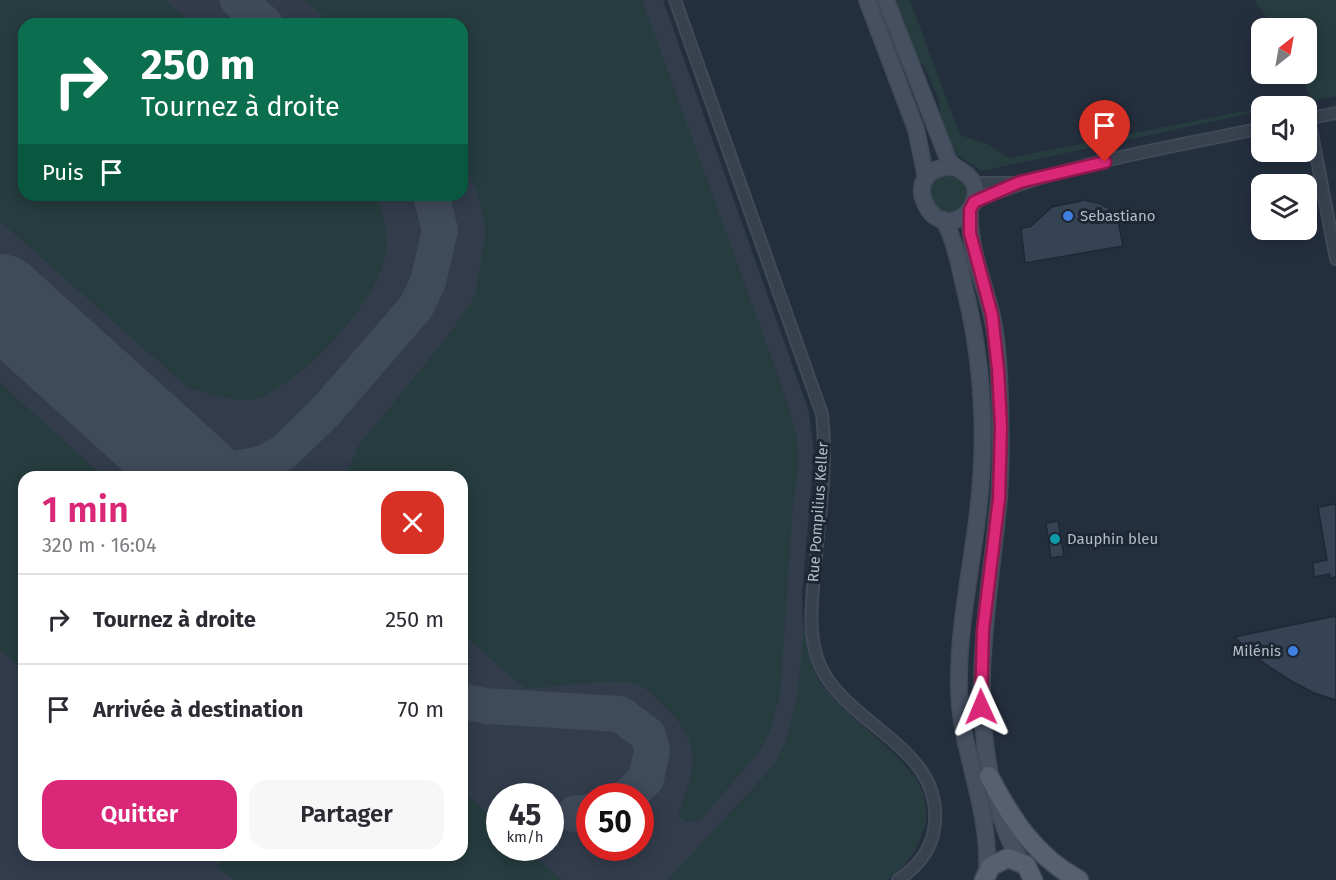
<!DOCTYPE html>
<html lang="fr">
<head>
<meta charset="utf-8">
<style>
	body { margin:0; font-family:"Fira Sans",sans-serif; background:#f7f7f7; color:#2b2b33; height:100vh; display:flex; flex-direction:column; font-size:22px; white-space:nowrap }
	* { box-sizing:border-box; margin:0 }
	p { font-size:20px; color:#7c7c81 }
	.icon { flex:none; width:33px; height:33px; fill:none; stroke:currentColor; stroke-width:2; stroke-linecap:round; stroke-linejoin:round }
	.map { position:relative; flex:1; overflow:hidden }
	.details { position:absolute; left:18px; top:471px; width:450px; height:390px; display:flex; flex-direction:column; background:#fff; border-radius:18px; box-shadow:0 3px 15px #0003 }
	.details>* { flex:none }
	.hud { position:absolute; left:18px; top:18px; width:450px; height:183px; border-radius:18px; box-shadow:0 3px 15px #0003; background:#0b6e4f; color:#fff; overflow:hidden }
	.needle { width:39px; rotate:31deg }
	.controls { position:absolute; left:1251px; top:18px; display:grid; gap:12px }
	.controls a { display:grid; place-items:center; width:66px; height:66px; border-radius:12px; background:#fff; box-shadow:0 3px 15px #0003; font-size:30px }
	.speed { position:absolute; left:486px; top:783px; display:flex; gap:12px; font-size:30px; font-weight:700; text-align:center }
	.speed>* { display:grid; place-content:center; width:78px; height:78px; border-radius:50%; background:#fff; box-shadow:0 3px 15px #0003; line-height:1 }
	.speed small { font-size:15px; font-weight:400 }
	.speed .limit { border:9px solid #d22; background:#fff; color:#111 }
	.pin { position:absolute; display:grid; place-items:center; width:51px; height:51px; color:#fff; margin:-62px -26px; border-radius:50% 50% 50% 0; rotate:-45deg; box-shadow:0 0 6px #0007 }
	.pin .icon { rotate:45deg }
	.me { position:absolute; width:66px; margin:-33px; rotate:359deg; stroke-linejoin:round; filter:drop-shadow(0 0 4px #0008) }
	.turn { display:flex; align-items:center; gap:21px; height:126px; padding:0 24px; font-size:27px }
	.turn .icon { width:78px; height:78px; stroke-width:2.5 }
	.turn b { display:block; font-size:42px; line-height:51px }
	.then { display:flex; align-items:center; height:57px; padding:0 24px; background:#0003; gap:12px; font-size:22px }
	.round { display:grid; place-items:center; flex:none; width:63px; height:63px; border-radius:18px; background:#f7f7f7 }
	.overview { display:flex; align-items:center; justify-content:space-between; height:102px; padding:0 24px }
	h1 { font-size:36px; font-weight:600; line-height:45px; color:#db2777 }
	.primary-button { display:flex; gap:12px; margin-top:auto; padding:12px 24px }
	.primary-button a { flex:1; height:69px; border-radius:18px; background:#db2777; color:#fff; font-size:24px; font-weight:600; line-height:69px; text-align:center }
	.primary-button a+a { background:#f7f7f7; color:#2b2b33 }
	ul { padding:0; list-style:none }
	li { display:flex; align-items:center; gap:18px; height:90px; padding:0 24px; border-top:2px solid #e1e1e2 }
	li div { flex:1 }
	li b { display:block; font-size:22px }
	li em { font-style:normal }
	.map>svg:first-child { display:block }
	.airport { fill:#323c4b; fill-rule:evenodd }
	.green { fill:#263c3f }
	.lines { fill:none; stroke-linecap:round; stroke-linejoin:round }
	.taxiway { stroke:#3f4a5a; stroke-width:36 }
	.runway { stroke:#3f4a5a; stroke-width:90 }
	.building { fill:#364354; stroke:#1f2835; stroke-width:1.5 }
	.minor-casing { stroke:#414a57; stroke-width:14 }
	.secondary-casing { stroke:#414a57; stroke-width:18 }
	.primary-casing { stroke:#414a57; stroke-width:21 }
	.minor { stroke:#38414e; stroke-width:10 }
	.secondary { stroke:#465061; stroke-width:15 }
	.primary { stroke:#56606e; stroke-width:18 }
	.route-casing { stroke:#8e194d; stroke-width:15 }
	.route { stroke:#db2777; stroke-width:10 }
	.shop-dot { fill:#3f7fe0; stroke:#1d2633; stroke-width:2 }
	.culture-dot { fill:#0f9aa8; stroke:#1d2633; stroke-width:2 }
	.labels { text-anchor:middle; stroke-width:6; stroke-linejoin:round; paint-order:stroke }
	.poi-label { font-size:15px; fill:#b4bcc9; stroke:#1d2633; text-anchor:start }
	.street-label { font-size:15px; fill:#b4bcc9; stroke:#1d2633 }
</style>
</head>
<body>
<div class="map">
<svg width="1336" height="880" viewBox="0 0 1336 880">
	<rect width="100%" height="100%" fill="#242f3e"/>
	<path class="airport" d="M0,0H663L809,412L814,453L802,595L803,623L811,664L820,683L840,706L898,757L915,777L924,794L926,823L915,851L900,870L886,880H0ZM24,24H462V195H24ZM24,477H462V855H24ZM500,796H550V848H500ZM590,796H640V848H590Z"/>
	<path class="green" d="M0,0H165L192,24H24V195H375C384,214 388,231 386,252C379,301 305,379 261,397C241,406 204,393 186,386L0,221Z
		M305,0H642L783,390L797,437L798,470L793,504L780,695L770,731L759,752L701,819L687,822L678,816C695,766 705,744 662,704C653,696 645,685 632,683C610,678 551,687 526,689L462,634V477H345L359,445L448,336L475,296L486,231L478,193L462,160V24H331Z
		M892,0H910L960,135L988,144L1009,158L1261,108V111L982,171L957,155L940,119L939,101L925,67L913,55Z
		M1254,0H1336V96L1285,106H1268L1311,98L1300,74H1306V28H1275Z
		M928 193a20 20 0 1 1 40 0a20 20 0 1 1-40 0Z
		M0,383L104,477H24V671L0,650Z
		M804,629C807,647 810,666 819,682C846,729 948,767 922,833C914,853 904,867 887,880H668L774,765L787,739L797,699Z
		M462,790L499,824L500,848H526L562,880H234L217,867L228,855H462Z"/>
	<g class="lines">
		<path class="taxiway" d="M238,0L265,24
			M164,447L189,460L228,470L262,464L284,452L326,411L416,307L428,282L440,230L431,195
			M462,701L486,706L620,714L648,735L652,750L646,779L628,796
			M574,814L590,812"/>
		<path class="runway" d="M0,299L197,477"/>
	</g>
	<path class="building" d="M1085,200L1101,204L1126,219L1118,221L1123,246L1025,263L1021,228L1030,227L1052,207Z
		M1336,504V577L1330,578V574L1314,577L1313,563L1327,560L1318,507Z
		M1058,521L1064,556L1051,558L1046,523Z
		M1336,616V700L1314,693L1291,681L1265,664L1234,637Z"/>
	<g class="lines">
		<defs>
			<path id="minor" d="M675,0L822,414C828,466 819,517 815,568C812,599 807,633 819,663C845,727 948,747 934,830C931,851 915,869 898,880
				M1309,118L1336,259
				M1306,119L1336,113
				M973,183H1014
				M974,202C1065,163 1165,149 1262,128"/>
			<path id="secondary" d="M867,0L916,129L926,178
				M886,0L948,159C954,170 968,170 974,184C977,192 975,203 969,210C935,251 892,167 952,167
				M970,210C968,245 983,279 991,312C996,332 998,354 999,375C1001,416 1002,456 999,497C990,601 967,695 996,799C1002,821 1008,842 1021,861
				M944,220C956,243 960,269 966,294C984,369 987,443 977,520C970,575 958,632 959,687C960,753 990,804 987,871"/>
			<path id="primary" d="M989,776C1012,820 1035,856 1079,880
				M984,880L991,866L1008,858L1026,865L1033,880"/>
		</defs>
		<use href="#minor" class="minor-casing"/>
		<use href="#secondary" class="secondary-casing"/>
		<use href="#primary" class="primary-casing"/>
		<use href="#minor" class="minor"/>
		<use href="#secondary" class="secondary"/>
		<use href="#primary" class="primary"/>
	</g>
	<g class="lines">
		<defs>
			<path id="route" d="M981,707L983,630L999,499L1001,426L998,369L992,315L970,233V210L974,202L1020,182L1105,162"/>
		</defs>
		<use href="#route" class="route-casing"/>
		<use href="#route" class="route"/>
	</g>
	<g class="shop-dot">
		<circle cx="1068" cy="216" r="6"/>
		<circle cx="1293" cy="651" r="6"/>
	</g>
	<circle class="culture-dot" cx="1055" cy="539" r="6"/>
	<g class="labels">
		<g class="poi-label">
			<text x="1080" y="221">Sebastiano</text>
			<text x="1067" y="544">Dauphin bleu</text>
			<text x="1281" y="656" text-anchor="end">Milénis</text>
		</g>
		<g class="street-label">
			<text transform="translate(818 512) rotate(-86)" y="5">Rue Pompilius Keller</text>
		</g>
	</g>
</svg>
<div class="controls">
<a><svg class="needle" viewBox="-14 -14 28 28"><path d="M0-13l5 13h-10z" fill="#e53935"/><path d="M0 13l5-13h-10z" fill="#7c7c81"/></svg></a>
<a><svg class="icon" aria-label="sound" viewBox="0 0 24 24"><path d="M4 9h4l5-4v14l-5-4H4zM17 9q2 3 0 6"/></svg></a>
<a><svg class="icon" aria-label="layers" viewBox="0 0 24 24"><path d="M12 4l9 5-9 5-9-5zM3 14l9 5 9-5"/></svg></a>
</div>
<div class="speed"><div>45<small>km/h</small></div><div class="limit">50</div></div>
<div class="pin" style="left:1105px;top:162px;background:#d93025"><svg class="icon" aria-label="arrive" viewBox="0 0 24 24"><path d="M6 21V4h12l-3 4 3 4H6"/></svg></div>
<svg class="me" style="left:981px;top:707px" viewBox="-20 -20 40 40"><path d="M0-17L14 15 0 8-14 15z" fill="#db2777" stroke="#fff" stroke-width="4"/></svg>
<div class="hud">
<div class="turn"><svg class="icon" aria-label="right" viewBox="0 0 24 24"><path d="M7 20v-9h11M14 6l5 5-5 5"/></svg><div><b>250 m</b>Tournez à droite</div></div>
<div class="then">Puis<svg class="icon" aria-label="arrive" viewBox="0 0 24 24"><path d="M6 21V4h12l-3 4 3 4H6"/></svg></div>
</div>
<section class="details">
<div class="overview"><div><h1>1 min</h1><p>320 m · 16:04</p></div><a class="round" style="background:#d93025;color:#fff"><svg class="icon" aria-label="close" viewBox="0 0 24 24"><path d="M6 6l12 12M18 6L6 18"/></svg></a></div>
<ul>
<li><svg class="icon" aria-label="right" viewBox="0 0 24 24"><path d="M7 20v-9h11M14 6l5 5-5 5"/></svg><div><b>Tournez à droite</b></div><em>250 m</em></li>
<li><svg class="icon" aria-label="arrive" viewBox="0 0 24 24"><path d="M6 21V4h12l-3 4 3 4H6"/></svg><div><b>Arrivée à destination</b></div><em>70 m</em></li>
</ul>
<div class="primary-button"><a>Quitter</a><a>Partager</a></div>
</section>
</div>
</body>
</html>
